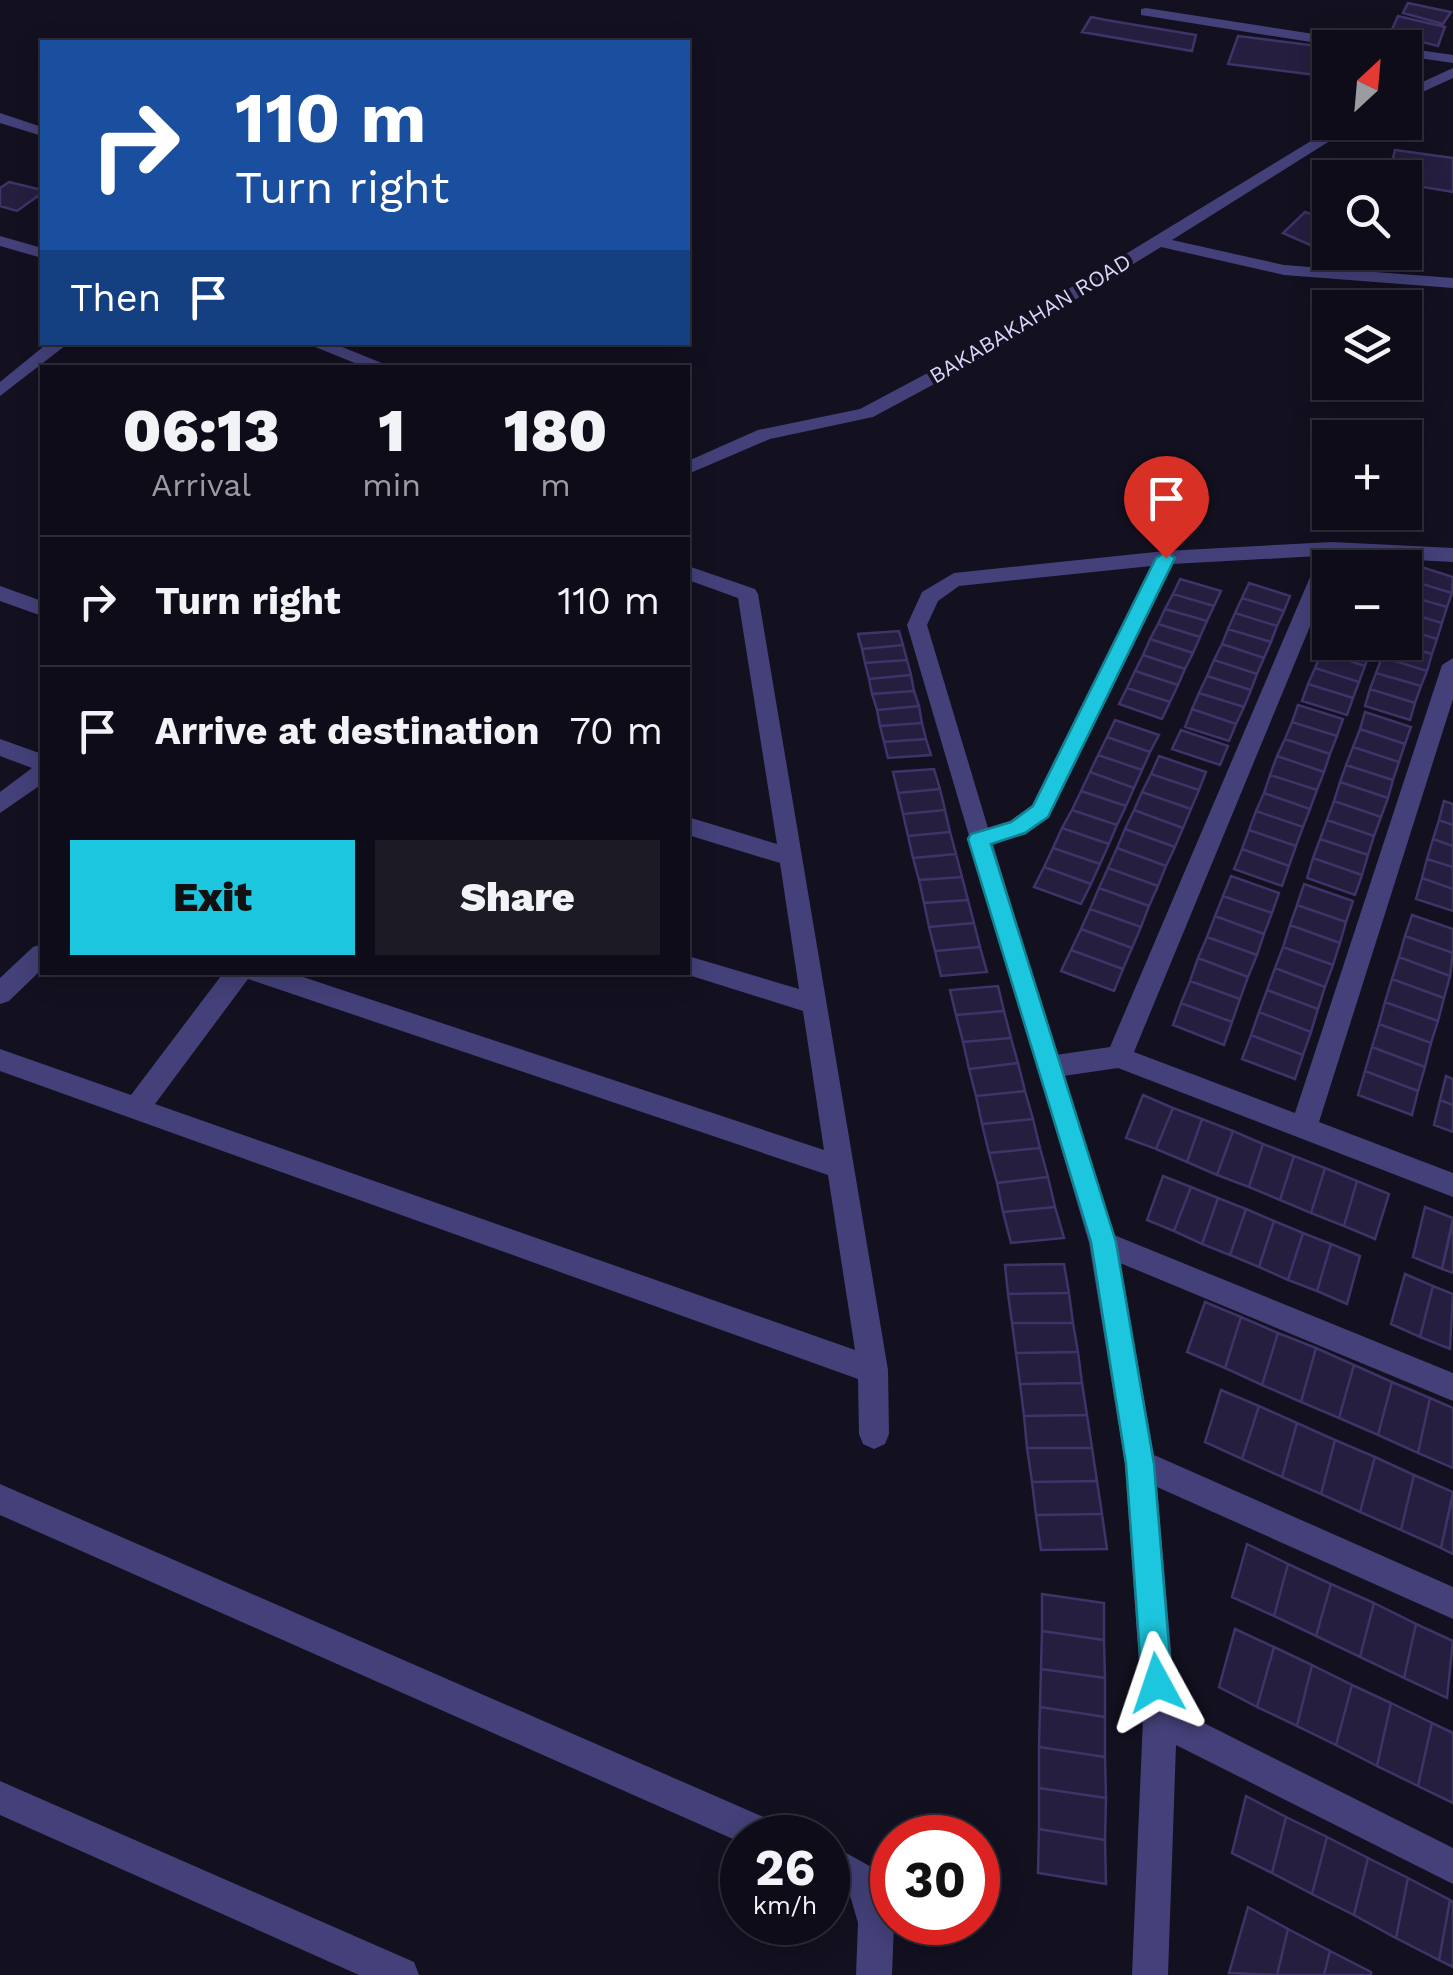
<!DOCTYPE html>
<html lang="en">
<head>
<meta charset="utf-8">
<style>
	body { margin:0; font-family:"Work Sans",sans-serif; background:#1c1a25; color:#f1f3f6; height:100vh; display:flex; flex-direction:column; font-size:38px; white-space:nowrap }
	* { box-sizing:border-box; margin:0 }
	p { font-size:32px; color:#9b9ba2 }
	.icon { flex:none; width:55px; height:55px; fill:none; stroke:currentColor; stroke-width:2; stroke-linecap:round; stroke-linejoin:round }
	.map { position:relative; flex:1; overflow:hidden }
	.details { position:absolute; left:40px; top:365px; width:650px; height:610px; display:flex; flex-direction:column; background:#0e0c18; border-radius:0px; box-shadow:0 5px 25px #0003,0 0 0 2px #2e2c37 }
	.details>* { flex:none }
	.hud { position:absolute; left:40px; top:40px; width:650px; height:305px; border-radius:0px; box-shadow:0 5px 25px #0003,0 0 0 2px #2e2c37; background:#1a4fa0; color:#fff; overflow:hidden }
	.needle { width:65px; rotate:26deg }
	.buttons { position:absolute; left:1312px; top:30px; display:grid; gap:20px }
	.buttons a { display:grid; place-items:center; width:110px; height:110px; border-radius:0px; background:#0e0c18; box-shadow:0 5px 25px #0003,0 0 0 2px #2e2c37; font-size:50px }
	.speed { position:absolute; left:720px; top:1815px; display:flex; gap:20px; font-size:50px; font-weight:700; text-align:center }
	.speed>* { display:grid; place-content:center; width:130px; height:130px; border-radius:50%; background:#0e0c18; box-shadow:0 5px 25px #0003,0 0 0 2px #2e2c37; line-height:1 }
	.speed small { font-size:25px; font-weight:400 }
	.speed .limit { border:15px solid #d22; background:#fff; color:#111 }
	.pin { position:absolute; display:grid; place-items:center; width:85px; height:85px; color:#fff; margin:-102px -42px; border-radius:50% 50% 50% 0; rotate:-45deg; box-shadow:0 0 10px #0007 }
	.pin .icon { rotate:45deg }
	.me { position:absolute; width:110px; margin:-55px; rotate:355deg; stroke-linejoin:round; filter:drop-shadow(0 0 8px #0008) }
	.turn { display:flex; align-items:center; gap:35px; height:210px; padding:0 30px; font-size:45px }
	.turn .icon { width:130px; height:130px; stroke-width:2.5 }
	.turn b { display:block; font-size:70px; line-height:85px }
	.then { display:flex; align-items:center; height:95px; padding:0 30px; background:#0003; gap:20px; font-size:38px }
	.eta { display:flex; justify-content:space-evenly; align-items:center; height:170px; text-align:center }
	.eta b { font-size:60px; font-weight:800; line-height:70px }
	.cta { display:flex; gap:20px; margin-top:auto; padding:20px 30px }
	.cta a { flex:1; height:115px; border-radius:0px; background:#1cc6de; color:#111; font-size:40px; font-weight:800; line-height:115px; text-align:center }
	.cta a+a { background:#1c1a25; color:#f1f3f6 }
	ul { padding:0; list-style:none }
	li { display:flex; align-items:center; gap:30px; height:130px; padding:0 30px; border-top:2px solid #2e2c37 }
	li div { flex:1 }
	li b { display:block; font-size:38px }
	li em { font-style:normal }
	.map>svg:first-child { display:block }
	.building { fill:#261e3f; stroke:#3f3368; stroke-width:2.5 }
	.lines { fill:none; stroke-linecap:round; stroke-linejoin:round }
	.minor { fill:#44417a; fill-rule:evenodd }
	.route { fill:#1cc6de; stroke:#128190; stroke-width:2.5 }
	.labels { text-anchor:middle; stroke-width:8; stroke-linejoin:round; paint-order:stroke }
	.far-street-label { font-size:22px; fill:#dad5fa; stroke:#131020 }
</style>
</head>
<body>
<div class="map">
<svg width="1453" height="1975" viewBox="0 0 1453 1975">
	<rect width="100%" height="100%" fill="#131020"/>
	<path class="building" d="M1408,3L1451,12L1443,24L1403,13Z
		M1398,16L1445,27L1438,46L1390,34Z
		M1091,17L1106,20L1196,35L1192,51L1082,32Z
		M1238,36L1326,47L1324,76L1228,64Z
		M1395,150L1453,158V192L1405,184V178H1388Z
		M9,182L42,190V193L17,211L0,206V188Z
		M1305,212L1330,220L1328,253L1283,233Z
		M1415,565L1453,577L1452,593L1409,580Z
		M1180,579L1221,591L1214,606L1173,594Z
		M1409,580L1452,593L1447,607L1405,595Z
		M1249,583L1290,596L1284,611L1242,598Z
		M1173,594L1214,606L1207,621L1165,609Z
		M1405,595L1447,607L1442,623L1405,612Z
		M1242,598L1284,611L1277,626L1235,613Z
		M1165,609L1207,621L1200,637L1158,624Z
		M1405,612L1442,623L1437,639L1405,629Z
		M1235,613L1277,626L1271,642L1228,629Z
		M1158,624L1200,637L1193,653L1150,639Z
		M1228,629L1271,642L1264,658L1222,644Z
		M1405,629L1437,639L1432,654L1393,642H1405Z
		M899,631L903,645L862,649L858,634Z
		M1328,636L1330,642L1371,649L1365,666L1322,652Z
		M1150,639L1193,653L1185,669L1143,655Z
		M1387,642L1432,654L1427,671L1382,657Z
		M1222,644L1264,658L1257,674L1214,660Z
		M903,645L907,660L865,663L862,649Z
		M1322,652L1365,666L1359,682L1315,668Z
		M1143,655L1185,669L1178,685L1135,671Z
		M1382,657L1427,671L1421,686L1376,673Z
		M907,660L911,675L869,679L865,663Z
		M1214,660L1257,674L1251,690L1207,676Z
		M1315,668L1359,682L1353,698L1308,684Z
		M1135,671L1178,685L1170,702L1127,688Z
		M1376,673L1421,686L1415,703L1370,689Z
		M911,675L914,691L872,694L869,679Z
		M1207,676L1251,690L1244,707L1199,693Z
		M1308,684L1353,698L1347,715L1302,701Z
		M1127,688L1170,702L1162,719L1119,704Z
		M1370,689L1415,703L1410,720L1365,706Z
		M914,691L919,706L877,710L872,694Z
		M1199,693L1244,707L1236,724L1192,709Z
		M1298,705L1343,719L1337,736L1292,722Z
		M919,706L922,723L880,726L877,710Z
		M1192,709L1236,724L1229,741L1185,727Z
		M1365,712L1411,727L1405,744L1360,729Z
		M1115,720L1159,735L1150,752L1107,737Z
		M1292,722L1337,736L1330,754L1285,739Z
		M922,723L926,739L884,742L880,726Z
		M1360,729L1405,744L1399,762L1353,747Z
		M1181,730L1228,746L1220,765L1172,749Z
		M1107,737L1150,752L1142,770L1098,755Z
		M926,739L931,755L888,758L884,742Z
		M1285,739L1330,754L1324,772L1277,756Z
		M1353,747L1399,762L1393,780L1346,765Z
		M1098,755L1142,770L1134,788L1090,772Z
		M1159,756L1206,772L1199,790L1151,774Z
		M1277,756L1324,772L1317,790L1270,775Z
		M1346,765L1393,780L1388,798L1340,782Z
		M934,769L940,789L898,793L893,772Z
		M1090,772L1134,788L1126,806L1081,791Z
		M1151,774L1199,790L1191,809L1142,792Z
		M1270,775L1317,790L1310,809L1264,793Z
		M1340,782L1388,798L1381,817L1334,801Z
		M940,789L945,810L903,814L898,793Z
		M1081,791L1126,806L1117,825L1072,810Z
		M1142,792L1191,809L1183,828L1134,810Z
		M1264,793L1310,809L1303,827L1256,811Z
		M1334,801L1381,817L1374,836L1327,820Z
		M1444,801L1453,804V825L1439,820Z
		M945,810L950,832L908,836L903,814Z
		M1072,810L1117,825L1109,844L1062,828Z
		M1134,810L1183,828L1175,847L1125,829Z
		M1256,811L1303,827L1296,846L1249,830Z
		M1327,820L1374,836L1368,855L1320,839Z
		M1439,820L1453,825V846L1433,839Z
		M1062,828L1109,844L1100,864L1053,848Z
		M1125,829L1175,847L1166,866L1117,848Z
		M1249,830L1296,846L1289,866L1242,849Z
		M950,832L956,854L913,858L908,836Z
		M1320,839L1368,855L1362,875L1313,858Z
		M1433,839L1453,846V867L1427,859Z
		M1053,848L1100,864L1091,884L1044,867Z
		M1117,848L1166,866L1158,886L1108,868Z
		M1242,849L1289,866L1282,886L1234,869Z
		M956,854L962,877L919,880L913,858Z
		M1313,858L1362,875L1355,895L1307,878Z
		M1427,859L1453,867V889L1422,878Z
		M1044,867L1091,884L1081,904L1034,887Z
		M1108,868L1158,886L1149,906L1099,888Z
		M1231,876L1279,893L1272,913L1223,896Z
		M962,877L968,900L924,903L919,880Z
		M1422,878L1453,889V911L1416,899Z
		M1304,884L1353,901L1346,922L1297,905Z
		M1099,888L1149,906L1141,927L1090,909Z
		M1223,896L1272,913L1264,934L1215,916Z
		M968,900L974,923L929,927L924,903Z
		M1297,905L1346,922L1340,943L1290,925Z
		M1090,909L1141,927L1132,948L1081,929Z
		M1412,915L1453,929V953L1405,936Z
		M1215,916L1264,934L1257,955L1207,937Z
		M974,923L980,947L935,951L929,927Z
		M1290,925L1340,943L1333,965L1283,947Z
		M1081,929L1132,948L1123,969L1071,950Z
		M1405,936L1453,953L1450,976L1399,957Z
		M1207,937L1257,955L1248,977L1198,958Z
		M980,947L987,972L941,976L935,951Z
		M1283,947L1333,965L1325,987L1275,968Z
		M1071,950L1123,969L1114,991L1061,971Z
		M1399,957L1450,976L1444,998L1392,979Z
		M1198,958L1248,977L1240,999L1190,981Z
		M1275,968L1325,987L1318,1009L1267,990Z
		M1392,979L1444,998L1438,1021L1385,1002Z
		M1190,981L1240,999L1232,1022L1181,1003Z
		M998,986L1004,1011L956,1015L950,990Z
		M1267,990L1318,1009L1311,1032L1259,1012Z
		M1385,1002L1438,1021L1431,1043L1379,1024Z
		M1181,1003L1232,1022L1224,1045L1173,1025Z
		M1004,1011L1011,1038L963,1042L956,1015Z
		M1259,1012L1311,1032L1303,1055L1251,1035Z
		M1379,1024L1431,1043L1425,1067L1372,1047Z
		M1251,1035L1303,1055L1295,1079L1242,1059Z
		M1011,1038L1018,1063L969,1069L963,1042Z
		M1372,1047L1425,1067L1418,1091L1365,1071Z
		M1018,1063L1025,1091L976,1096L969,1069Z
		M1365,1071L1418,1091L1412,1115L1358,1095Z
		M1446,1076L1453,1079V1105L1440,1100Z
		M1025,1091L1033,1119L982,1124L976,1096Z
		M1143,1095L1173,1108L1156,1149L1126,1138Z
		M1440,1100L1453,1105V1132L1434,1125Z
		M1173,1108L1202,1119L1187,1162L1156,1149Z
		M1033,1119L1040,1148L989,1153L982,1124Z
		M1202,1119L1233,1131L1217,1175L1187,1162Z
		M1233,1131L1263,1144L1249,1187L1217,1175Z
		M1263,1144L1294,1156L1280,1200L1249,1187Z
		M1040,1148L1048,1177L997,1183L989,1153Z
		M1294,1156L1325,1168L1311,1213L1280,1200Z
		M1325,1168L1357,1181L1344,1226L1311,1213Z
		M1163,1176L1191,1187L1174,1231L1147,1220Z
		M1048,1177L1055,1207L1003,1212L997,1183Z
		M1357,1181L1389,1194L1375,1239L1344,1226Z
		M1191,1187L1218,1198L1202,1244L1174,1231Z
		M1218,1198L1246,1209L1230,1255L1202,1244Z
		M1055,1207L1064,1238L1011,1243L1003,1212Z
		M1425,1207L1453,1218L1442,1269L1413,1257Z
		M1246,1209L1274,1221L1259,1267L1230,1255Z
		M1274,1221L1303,1233L1288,1280L1259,1267Z
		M1453,1222V1273L1442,1269Z
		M1303,1233L1331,1244L1317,1291L1288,1280Z
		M1331,1244L1360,1256L1347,1304L1317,1291Z
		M1064,1264L1069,1293L1008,1294L1005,1265Z
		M1405,1274L1433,1286L1420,1337L1391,1324Z
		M1433,1286L1453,1294L1450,1349L1420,1337Z
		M1069,1293L1073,1323H1012L1008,1294Z
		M1205,1302L1241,1317L1225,1368L1187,1352Z
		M1241,1317L1278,1333L1262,1385L1225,1368Z
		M1012,1323H1073L1078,1352L1016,1353Z
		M1278,1333L1316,1348L1301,1402L1262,1385Z
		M1316,1348L1354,1365L1339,1418L1301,1402Z
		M1078,1352L1082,1383L1020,1384L1016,1353Z
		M1354,1365L1392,1382L1378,1435L1339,1418Z
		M1392,1382L1430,1398L1418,1453L1378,1435Z
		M1082,1383L1087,1415L1024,1416L1020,1384Z
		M1221,1390L1259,1406L1242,1459L1205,1442Z
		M1430,1398L1453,1408V1468L1418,1453Z
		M1259,1406L1297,1423L1282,1477L1242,1459Z
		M1087,1415L1092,1448H1027L1024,1416Z
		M1297,1423L1335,1440L1321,1494L1282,1477Z
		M1335,1440L1375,1457L1360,1512L1321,1494Z
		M1027,1448H1092L1097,1481L1032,1482Z
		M1375,1457L1414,1475L1401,1530L1360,1512Z
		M1414,1475L1453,1492L1441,1548L1401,1530Z
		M1097,1481L1102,1514L1036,1515L1032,1482Z
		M1453,1494V1554L1441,1548Z
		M1102,1514L1107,1549L1041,1550L1036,1515Z
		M1247,1544L1288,1564L1274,1616L1232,1597Z
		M1288,1564L1331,1584L1316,1636L1274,1616Z
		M1331,1584L1374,1603L1360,1657L1316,1636Z
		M1042,1594L1104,1603V1640L1042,1631Z
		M1374,1603L1416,1624L1404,1678L1360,1657Z
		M1416,1624L1453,1641L1447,1698L1404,1678Z
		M1235,1629L1274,1647L1257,1707L1219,1687Z
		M1042,1631L1104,1640L1105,1678L1041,1669Z
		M1274,1647L1312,1665L1297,1726L1257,1707Z
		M1312,1665L1352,1685L1336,1745L1297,1726Z
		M1041,1669L1105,1678V1717L1040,1707Z
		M1352,1685L1391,1703L1377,1766L1336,1745Z
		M1391,1703L1432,1723L1418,1786L1377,1766Z
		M1040,1707L1105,1717V1757L1039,1747Z
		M1432,1723L1453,1733V1803L1418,1786Z
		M1039,1747L1105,1757L1106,1798L1039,1788Z
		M1039,1788L1106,1798L1105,1840L1039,1829Z
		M1246,1796L1286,1817L1272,1873L1232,1853Z
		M1286,1817L1327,1837L1312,1894L1272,1873Z
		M1039,1829L1105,1840L1106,1884L1038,1873Z
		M1327,1837L1368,1858L1354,1915L1312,1894Z
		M1368,1858L1408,1878L1396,1938L1354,1915Z
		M1408,1878L1450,1900L1439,1960L1396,1938Z
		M1450,1900L1453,1902V1967L1439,1960Z
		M1248,1907L1288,1929L1277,1975L1229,1973Z
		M1288,1929L1330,1951L1324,1975H1277Z
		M1330,1951L1371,1972V1975H1324Z"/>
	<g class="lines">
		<path class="minor" d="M1146,8L1379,44L1386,48H1348L1141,15V9Z
			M1405,48L1453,55V63L1405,56Z
			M1453,68V78L1405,100V90Z
			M0,113L42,127V136L0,123Z
			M1342,122H1360L1172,240L1284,265L1453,278V288L1284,275L1161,247L964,368L873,417L770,439L688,474V461L758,430L860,409L952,360Z
			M0,236L42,248V258L0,246Z
			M49,342H70L0,396V382Z
			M303,342H330L394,368H367Z
			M1332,542L1453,548V562L1339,556L1334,568H1330V578L1134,1052L1295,1113L1442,665L1453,658V699L1319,1122L1453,1173V1197L1118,1068L1063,1076L1114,1235L1453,1373V1401L1120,1263L1154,1455L1453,1587V1619L1157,1487L1176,1709L1453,1848V1884L1176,1745L1168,1975H1132L1143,1719L1125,1464L1089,1243L907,625L922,592L954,573L1165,551ZM1319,556L1110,1047L1056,1055L993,844L1026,834L1049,817L1172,564ZM1151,566L1032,805L1010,821L988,828L927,625L938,601L959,586Z
			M688,566L755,589L758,594L888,1370L889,1434L885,1444L874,1449L863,1444L859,1434L858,1379L0,1071V1049L131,1095L224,972H288L824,1150L803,1011L679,972H688V956L799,989L780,863L688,835V817L777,844L738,598L688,580ZM248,979L828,1175L855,1350L155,1104Z
			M0,586L42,601V616L0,601Z
			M0,739L42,754V784L0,813V792L32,768L0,756Z
			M42,944V969L9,1001L0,1004V978L33,947Z
			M0,1484L784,1826L789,1838H742V1843L0,1515Z
			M0,1781L414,1962L419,1975H359L0,1815Z
			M828,1843L875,1869L894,1923L892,1975H856L858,1923L849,1892L828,1879Z"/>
	</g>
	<path class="route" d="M1166,552L1175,558L1048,817L1025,833L991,844L1116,1242L1154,1464L1172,1683L1168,1694L1157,1698L1147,1694L1142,1683L1126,1464L1091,1242L968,839L971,834L1011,822L1033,806L1156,558Z"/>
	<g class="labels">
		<g class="far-street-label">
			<text transform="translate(1030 318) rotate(-31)" y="8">BAKABAKAHAN ROAD</text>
		</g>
	</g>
</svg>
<div class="buttons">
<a><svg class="needle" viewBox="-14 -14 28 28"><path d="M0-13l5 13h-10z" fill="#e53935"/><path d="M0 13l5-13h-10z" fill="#9b9ba2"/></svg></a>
<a><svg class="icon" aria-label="search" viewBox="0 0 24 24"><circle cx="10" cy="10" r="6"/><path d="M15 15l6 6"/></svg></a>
<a><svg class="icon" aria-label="layers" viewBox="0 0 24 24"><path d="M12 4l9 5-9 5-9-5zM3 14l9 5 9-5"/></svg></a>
<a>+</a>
<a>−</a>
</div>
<div class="speed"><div>26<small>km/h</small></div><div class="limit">30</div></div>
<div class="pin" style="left:1166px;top:558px;background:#d93025"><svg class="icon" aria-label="arrive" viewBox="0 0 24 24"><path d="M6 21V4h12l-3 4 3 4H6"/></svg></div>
<svg class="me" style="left:1157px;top:1683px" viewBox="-20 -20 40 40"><path d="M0-17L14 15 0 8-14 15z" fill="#1cc6de" stroke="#fff" stroke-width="4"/></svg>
<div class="hud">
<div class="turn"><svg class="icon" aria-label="right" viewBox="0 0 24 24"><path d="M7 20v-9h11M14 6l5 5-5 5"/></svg><div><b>110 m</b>Turn right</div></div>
<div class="then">Then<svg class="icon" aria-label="arrive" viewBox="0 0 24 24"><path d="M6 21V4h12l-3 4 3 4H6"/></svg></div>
</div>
<section class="details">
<div class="eta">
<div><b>06:13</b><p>Arrival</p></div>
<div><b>1</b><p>min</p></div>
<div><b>180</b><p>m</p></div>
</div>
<ul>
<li><svg class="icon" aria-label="right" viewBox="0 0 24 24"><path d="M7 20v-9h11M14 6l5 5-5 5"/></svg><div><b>Turn right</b></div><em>110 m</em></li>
<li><svg class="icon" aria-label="arrive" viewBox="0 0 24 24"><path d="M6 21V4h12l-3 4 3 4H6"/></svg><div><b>Arrive at destination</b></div><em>70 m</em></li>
</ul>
<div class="cta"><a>Exit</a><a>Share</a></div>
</section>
</div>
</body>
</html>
